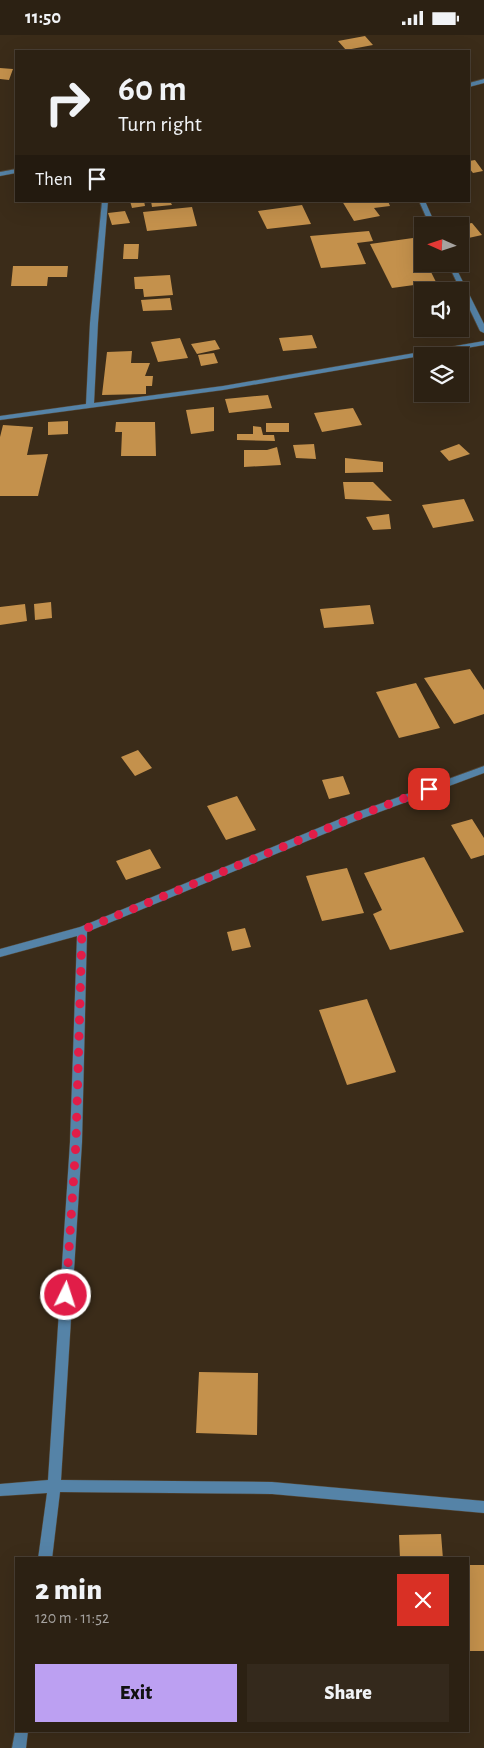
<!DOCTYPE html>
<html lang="en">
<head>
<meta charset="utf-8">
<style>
	body { margin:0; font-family:"Alegreya Sans",sans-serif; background:#34291c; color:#f1f3f6; height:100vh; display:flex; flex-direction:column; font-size:19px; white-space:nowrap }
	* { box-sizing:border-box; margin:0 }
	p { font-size:16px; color:#a6a3a0 }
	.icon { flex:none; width:28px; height:28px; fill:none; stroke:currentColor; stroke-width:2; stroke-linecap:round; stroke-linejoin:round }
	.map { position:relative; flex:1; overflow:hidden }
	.sheet { position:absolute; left:15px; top:1522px; width:454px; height:175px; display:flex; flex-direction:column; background:#2c2113; border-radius:0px; box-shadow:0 5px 20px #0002,0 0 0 1px #483e33 }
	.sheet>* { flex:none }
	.banner { position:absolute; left:15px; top:15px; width:455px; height:152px; border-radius:0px; box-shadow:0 5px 20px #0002,0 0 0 1px #483e33; background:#2c2113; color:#f1f3f6; overflow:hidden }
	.needle { width:32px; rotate:273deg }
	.fabs { position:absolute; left:414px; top:182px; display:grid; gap:10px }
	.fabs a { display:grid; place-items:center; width:55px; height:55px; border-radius:0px; background:#2c2113; box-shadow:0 5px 20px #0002,0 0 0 1px #483e33; font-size:25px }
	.pin { position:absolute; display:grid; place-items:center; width:42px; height:42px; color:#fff; margin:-21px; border-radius:10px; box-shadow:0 2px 8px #0006 }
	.me { position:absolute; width:55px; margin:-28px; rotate:4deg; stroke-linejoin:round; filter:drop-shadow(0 0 4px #0008) }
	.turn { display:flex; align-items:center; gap:18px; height:105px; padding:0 20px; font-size:22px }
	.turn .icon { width:65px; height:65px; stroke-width:2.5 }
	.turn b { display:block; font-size:35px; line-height:42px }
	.then { display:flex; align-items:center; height:48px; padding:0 20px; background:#0003; gap:10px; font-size:19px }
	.round { display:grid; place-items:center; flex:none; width:52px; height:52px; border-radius:0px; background:#34291c }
	.summary { display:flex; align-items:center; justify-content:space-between; height:85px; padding:0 20px }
	h1 { font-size:30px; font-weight:800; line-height:38px }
	.cta { display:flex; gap:10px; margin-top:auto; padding:10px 20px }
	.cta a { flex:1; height:58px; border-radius:0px; background:#bca0f2; color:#111; font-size:20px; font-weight:800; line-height:58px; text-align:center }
	.cta a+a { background:#34291c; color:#f1f3f6 }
	.status { display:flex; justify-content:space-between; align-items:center; height:35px; padding:0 25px; background:#2c2113; direction:ltr }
	.status svg { height:14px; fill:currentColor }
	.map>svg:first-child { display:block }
	.building { fill:#c4914c }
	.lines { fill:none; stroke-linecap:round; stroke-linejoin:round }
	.minor-casing { stroke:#564836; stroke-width:1 }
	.minor { fill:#5583a7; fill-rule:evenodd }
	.route { stroke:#e11d48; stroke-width:9; stroke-dasharray:0 16.2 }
</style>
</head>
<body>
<div class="status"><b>11:50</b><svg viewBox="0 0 49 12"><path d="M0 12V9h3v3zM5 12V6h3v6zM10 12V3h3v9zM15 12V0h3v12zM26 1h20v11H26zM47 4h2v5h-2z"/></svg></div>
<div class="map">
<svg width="484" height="1713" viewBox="0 0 484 1713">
	<rect width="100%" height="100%" fill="#3b2c19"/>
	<path class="building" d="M365,1L373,10L346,15L338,6Z
		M0,33L13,34L9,45L0,44Z
		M475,125L483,136L473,138L469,133V126Z
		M130,166H144L145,171L132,173Z
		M151,166H170L172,170L152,172Z
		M342,166H388L390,171L374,173L380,181L354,186Z
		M302,170L311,189L267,194L258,176Z
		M192,172L197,191L147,196L143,177Z
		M125,176L130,188L112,190L108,178Z
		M472,188L482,200L464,204L460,200V190Z
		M369,196L373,206L357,208L366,229L321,233L310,201Z
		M413,203L422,221V229H427L436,247L392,253L370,209Z
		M124,209H139L138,224H123Z
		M13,231H68L67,242H48L47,251H11Z
		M170,240L173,260L144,262L143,254H135L134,242Z
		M170,263L172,275L143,276L141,265Z
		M312,300L317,313L283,316L279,303Z
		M180,303L188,323L158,327L151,307Z
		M215,305L220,314L197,319L191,309Z
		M132,316L131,328H150L145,341H153L152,351H146V359L102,360L107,317Z
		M214,318L218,328L201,331L198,320Z
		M268,360L272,373L229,378L225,364Z
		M214,372V396L191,399L186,375Z
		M353,373L362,390L322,397L314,378Z
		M68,386V399L48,400V387Z
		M116,387H155L156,421H121L122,397H115Z
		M266,388H289V397H266Z
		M3,390L33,392L27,420L48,419L38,461H0V402Z
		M253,391L261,392L263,400H274L275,406L237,405V399H253Z
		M314,409L316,424L296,423L293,410Z
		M459,409L470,419L449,426L440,416Z
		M277,412L281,430L244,432V415H267Z
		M345,423L383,427V437L345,438Z
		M343,447H373L392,466L345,464Z
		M464,464L474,486L433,493L422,470Z
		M389,479L391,494L373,495L366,482Z
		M51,567L52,583L35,585L34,569Z
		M25,569L27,586L0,590V572Z
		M370,570L374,589L324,593L320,574Z
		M470,634L484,655V679L454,689L424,643Z
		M416,648L440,693L399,703L376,657Z
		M138,715L152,733L135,741L121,722Z
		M343,741L350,759L329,764L322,745Z
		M237,761L256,795L226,805L207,771Z
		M472,784L484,803V820L471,824L451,790Z
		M150,814L161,833L126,845L116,826Z
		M424,822L464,897L390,915L373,879L382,875L364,838Z
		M347,833L364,878L322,886L306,841Z
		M245,893L251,912L232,916L227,897Z
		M367,964L396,1037L347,1050L319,975Z
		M199,1337L258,1338L257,1400L196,1398Z
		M441,1499L443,1524H400L399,1500Z
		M205,1521V1524H115V1522Z
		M468,1530H484V1616H468Z"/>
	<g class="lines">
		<defs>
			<path id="minor" d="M484,44V48L469,52V48Z
				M16,134V138L0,141V137Z
				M102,166H108L98,288L94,368L223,351L484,306V310L223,355L0,385V381L86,369L90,288Z
				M419,166H425L436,191H430Z
				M448,229H454L484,289V298L480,296Z
				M484,731V738L358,785L87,897L82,1107L61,1445L272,1447L484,1466V1478L272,1459L60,1457L52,1524H38L47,1458L0,1461V1449L48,1445L70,1107L77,901L0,922V914L80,892L352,779Z
				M16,1691V1696H28L26,1713H12Z"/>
		</defs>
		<use href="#minor" class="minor-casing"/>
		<use href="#minor" class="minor"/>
	</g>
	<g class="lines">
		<path class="route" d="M66,1260L76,1107L82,895L355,782L429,754"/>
	</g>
</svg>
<div class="fabs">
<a><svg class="needle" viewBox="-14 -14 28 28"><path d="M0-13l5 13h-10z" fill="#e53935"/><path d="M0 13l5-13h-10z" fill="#a6a3a0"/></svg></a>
<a><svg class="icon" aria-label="sound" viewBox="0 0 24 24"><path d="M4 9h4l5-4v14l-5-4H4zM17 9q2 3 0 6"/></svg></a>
<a><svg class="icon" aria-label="layers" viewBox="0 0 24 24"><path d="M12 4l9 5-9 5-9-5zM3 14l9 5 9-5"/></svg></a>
</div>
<div class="pin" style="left:429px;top:754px;background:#d93025"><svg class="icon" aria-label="arrive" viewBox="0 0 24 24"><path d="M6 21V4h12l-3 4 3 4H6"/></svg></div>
<svg class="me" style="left:66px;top:1260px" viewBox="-20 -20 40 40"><circle r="17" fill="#e11d48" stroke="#fff" stroke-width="3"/><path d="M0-11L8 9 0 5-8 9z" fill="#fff"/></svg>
<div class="banner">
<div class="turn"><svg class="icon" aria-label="right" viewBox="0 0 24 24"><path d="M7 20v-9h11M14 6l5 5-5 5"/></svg><div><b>60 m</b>Turn right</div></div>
<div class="then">Then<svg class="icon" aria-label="arrive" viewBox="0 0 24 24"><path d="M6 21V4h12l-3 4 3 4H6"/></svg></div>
</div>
<section class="sheet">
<div class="summary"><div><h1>2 min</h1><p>120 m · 11:52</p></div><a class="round" style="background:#d93025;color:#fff"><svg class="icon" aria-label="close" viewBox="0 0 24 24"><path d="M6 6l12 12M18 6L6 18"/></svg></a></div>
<div class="cta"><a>Exit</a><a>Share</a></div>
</section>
</div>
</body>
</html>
